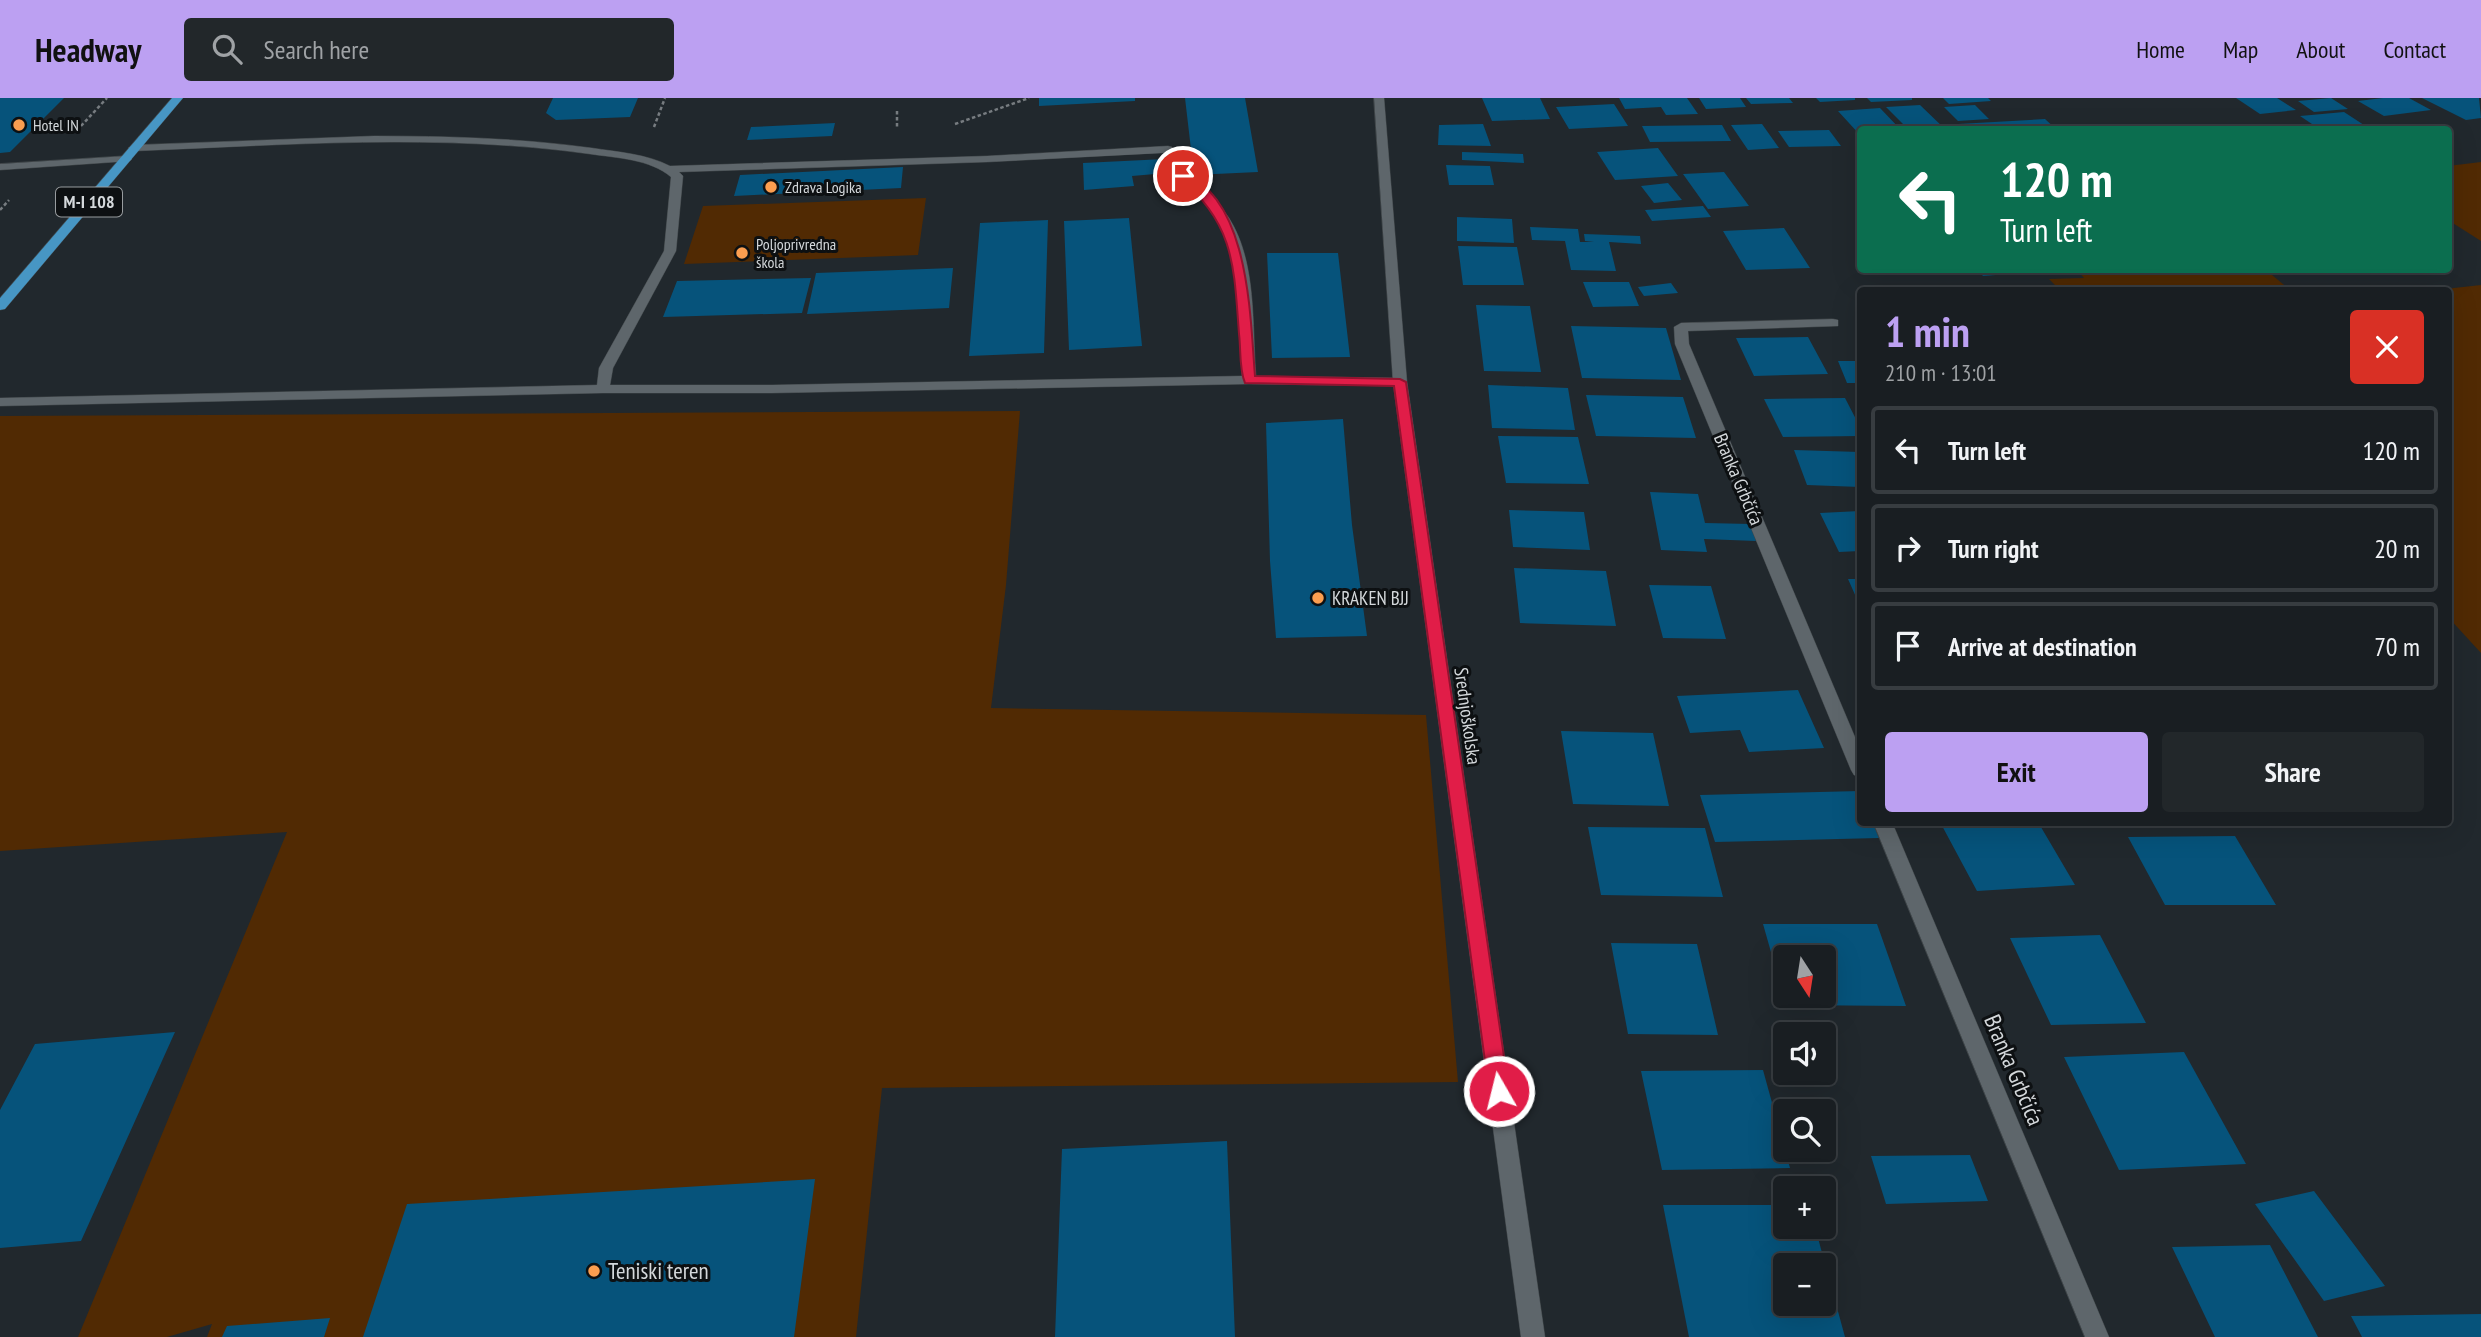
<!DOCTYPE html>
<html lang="en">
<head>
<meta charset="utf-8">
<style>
	body { margin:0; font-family:"PT Sans Narrow",sans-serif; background:#22272a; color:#f1f3f6; height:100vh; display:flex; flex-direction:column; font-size:26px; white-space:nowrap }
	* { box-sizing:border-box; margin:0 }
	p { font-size:23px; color:#9fa2a5 }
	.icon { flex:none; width:38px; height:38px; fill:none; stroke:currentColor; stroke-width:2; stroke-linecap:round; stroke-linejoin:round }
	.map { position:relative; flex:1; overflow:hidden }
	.drawer { position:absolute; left:1857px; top:189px; width:595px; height:539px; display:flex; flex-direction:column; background:#191e22; border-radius:7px; box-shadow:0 7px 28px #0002,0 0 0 2px #373c40 }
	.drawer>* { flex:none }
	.top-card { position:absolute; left:1857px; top:28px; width:595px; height:147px; border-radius:7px; box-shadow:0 7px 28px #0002,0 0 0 2px #373c40; background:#0b6e4f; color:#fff; overflow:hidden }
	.needle { width:46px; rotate:168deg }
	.buttons { position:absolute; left:1773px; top:847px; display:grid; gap:14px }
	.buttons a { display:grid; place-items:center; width:63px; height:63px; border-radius:7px; background:#191e22; box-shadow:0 7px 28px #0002,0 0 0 2px #373c40; font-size:35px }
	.pin { position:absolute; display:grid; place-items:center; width:60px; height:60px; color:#fff; margin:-30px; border:4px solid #fff; border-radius:50%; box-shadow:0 2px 7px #0007 }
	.me { position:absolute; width:77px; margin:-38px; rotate:352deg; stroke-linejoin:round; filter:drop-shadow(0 0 5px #0008) }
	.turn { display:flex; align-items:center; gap:24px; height:147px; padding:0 28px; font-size:32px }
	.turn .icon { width:91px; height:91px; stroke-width:2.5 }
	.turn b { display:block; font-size:49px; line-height:60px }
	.round { display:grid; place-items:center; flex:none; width:74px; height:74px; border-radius:7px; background:#22272a }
	.headline { display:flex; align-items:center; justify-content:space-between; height:119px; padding:0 28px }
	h1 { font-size:42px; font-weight:600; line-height:52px; color:#bca0f2 }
	.primary-button { display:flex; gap:14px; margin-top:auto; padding:14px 28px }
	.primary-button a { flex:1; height:80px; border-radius:7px; background:#bca0f2; color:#111; font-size:28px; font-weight:600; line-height:80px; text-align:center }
	.primary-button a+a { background:#22272a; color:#f1f3f6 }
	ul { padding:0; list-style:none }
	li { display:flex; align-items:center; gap:21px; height:88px; margin:0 14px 10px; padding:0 14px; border:4px solid #373c40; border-radius:7px }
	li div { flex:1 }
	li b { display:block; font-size:26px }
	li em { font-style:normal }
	header { display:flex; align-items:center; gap:42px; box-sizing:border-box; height:98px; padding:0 35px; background:#bca0f2; color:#111 }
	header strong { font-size:33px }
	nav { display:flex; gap:38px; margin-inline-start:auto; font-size:24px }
	.search { width:490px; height:63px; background:#22272a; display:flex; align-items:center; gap:18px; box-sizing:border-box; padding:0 24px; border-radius:7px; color:#9fa2a5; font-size:26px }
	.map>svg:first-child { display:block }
	.green { fill:#512a03 }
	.building { fill:#06537b; fill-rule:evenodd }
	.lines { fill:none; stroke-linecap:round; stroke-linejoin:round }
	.service-casing { stroke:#3f4548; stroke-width:1 }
	.minor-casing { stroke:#3f4548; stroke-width:1 }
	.primary-casing { stroke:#3f4548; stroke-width:1 }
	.path { stroke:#777c80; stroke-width:2.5; stroke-dasharray:3.5 2.5; stroke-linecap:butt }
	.service { fill:#5e666b; fill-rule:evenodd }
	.minor { fill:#5e666b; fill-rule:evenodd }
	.primary { fill:#4796c4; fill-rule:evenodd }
	.route { fill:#e11d48; stroke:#92132f; stroke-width:2 }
	.poi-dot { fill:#fb9e50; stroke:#0d1012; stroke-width:2.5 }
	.labels { text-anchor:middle; stroke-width:6; stroke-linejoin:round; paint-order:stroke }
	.far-poi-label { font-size:16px; fill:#d4d8db; stroke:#0d1012; text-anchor:start }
	.shield { fill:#0d1012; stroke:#989c9f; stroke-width:2 }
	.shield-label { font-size:18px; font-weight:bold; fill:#d4d8db }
	.street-label { font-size:19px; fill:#d4d8db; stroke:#0d1012 }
	.poi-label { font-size:19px; fill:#d4d8db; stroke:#0d1012; text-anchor:start }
	.near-street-label { font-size:23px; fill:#d4d8db; stroke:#0d1012 }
	.near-poi-label { font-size:23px; fill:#d4d8db; stroke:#0d1012; text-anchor:start }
</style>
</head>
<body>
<header>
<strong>Headway</strong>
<div class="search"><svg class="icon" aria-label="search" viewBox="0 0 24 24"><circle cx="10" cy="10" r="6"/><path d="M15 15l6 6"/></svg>Search here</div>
<nav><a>Home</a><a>Map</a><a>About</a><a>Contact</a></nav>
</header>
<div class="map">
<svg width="2481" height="1239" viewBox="0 0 2481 1239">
	<rect width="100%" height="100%" fill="#21282d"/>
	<path class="green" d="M2481,64V143L2448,122V68Z
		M926,100L918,157L684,166L703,108Z
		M2077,172H2266L2290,192H2060L2049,181L2084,180Z
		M2481,187V555L2448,519V192H2436Z
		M1020,313L1006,487L991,610L1426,617L1458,984L882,990L856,1239H207L212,1226L167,1239H78L287,734L0,753V318Z"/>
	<path class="building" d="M0,0H64L10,54L0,55Z
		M553,0H638L630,19L556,22L546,15Z
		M1039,0H1135V3L1039,8Z
		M1185,0H1245L1258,74L1194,77Z
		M1482,0H1540L1550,21L1492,23Z
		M1619,0H1687L1698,16L1666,17L1661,9L1625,11Z
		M1699,0H1740L1746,9L1706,11Z
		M1746,0H1789L1793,5L1751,6Z
		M1816,0H1855V2L1820,4Z
		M1867,0H1912V2L1871,4Z
		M1943,0H1988L1991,3L1949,6Z
		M2236,0H2277L2296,12L2260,16Z
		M2331,0L2348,11L2314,14L2298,3Z
		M2383,0H2409L2431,12L2384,18L2358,3Z
		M2422,0H2479L2481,20L2466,22Z
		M1614,6L1628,28L1569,31L1556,9Z
		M1920,7L1946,32H1909L1886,9Z
		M1975,7L1989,21L1958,23L1944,9Z
		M1880,10L1901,32H1860V37L1838,13Z
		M2344,14L2367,29L2321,32L2300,18Z
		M2045,21L2057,32H1964L1958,26Z
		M835,25L832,38L747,42L751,29Z
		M1483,26L1491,48L1438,47L1439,27Z
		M1762,26L1779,50L1748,52L1731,27Z
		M1722,27L1731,43L1650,44L1642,28Z
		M1829,32L1841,48L1789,49L1778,33Z
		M1658,50L1678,78L1615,82L1597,54Z
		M1462,54L1523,56L1524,65L1462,62Z
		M1165,61L1167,75L1132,78L1134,88L1084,92L1083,65Z
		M1446,67L1490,68L1494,87H1449Z
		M903,69L901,90L734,98L740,77Z
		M1724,74L1749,108L1708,111L1683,76Z
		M1668,85L1682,102L1654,105L1641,88Z
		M1703,108L1711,119L1652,123L1645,112Z
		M1457,119L1512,121L1514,145L1457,143Z
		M1129,120L1142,248L1069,252L1064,123Z
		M1048,122L1044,255L969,258L980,125Z
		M1530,129L1578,131L1580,144H1594L1585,143L1584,136L1640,138L1641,146L1609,144L1616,173L1571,172L1565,143L1532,142Z
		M1784,130L1810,170L1746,172L1723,133Z
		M1458,148L1517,149L1524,187H1463Z
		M1267,155H1338L1350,259L1272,260Z
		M953,170L949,210L807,216L816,175Z
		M1978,172H2032L2035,174L1983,178Z
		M811,180L802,215L663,219L677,183Z
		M1583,184H1629L1639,208L1593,209Z
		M1671,185L1678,195L1644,198L1638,189Z
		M1476,207L1530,208L1541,274L1484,273Z
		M1571,228L1666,230L1681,282L1582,280Z
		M1808,239L1828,276L1754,278L1736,240Z
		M1838,263H1860V285H1847Z
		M1488,287L1568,290L1575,332L1492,330Z
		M1586,297L1683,299L1696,340L1596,338Z
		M1845,300L1860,329V338L1783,339L1764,301Z
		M1343,321L1352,427L1367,538L1276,540L1270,463L1266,325Z
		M1498,338L1578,339L1589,386L1506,385Z
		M1794,352L1860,354V389L1807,387Z
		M1650,394L1698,396L1705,425L1751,426L1756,443L1704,441L1707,454L1661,452Z
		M1509,412L1584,414L1590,452L1513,449Z
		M1860,413V453L1839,454L1820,415Z
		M1514,470L1606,473L1616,528L1520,525Z
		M1848,481H1860V508Z
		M1649,487L1711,488L1726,541L1663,540Z
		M1798,592L1824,650L1749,654L1740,632L1690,635L1677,598Z
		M1561,633L1653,635L1669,708L1573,706Z
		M1860,693V724H1873L1879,740L1715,744L1700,697Z
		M1940,724H2038L2075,787L1977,793Z
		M1588,729L1705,730L1723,799L1601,797Z
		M2235,738L2276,807H2165L2128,739Z
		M1763,826H1877L1906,908L1786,907ZM1785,859H1824V898H1785Z
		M2100,837L2146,925L2051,927L2010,840Z
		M1611,845L1697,846L1718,937L1628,936Z
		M175,934L81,1143L0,1150V1012L35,946Z
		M2184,954L2246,1066L2119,1072L2064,959Z
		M1763,972L1790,1070L1662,1072L1641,973Z
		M1227,1043L1235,1239H1055L1062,1051Z
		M1970,1057L1988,1103L1886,1106L1871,1058Z
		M815,1081L794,1239H363L407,1106Z
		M2314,1093L2385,1188L2324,1203L2255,1106Z
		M1663,1107H1785V1129H1815L1845,1239H1689ZM1785,1167H1824V1206H1785Z
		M2270,1147L2318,1239H2215L2172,1149Z
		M2481,1216V1239H2362L2351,1218Z
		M330,1220L324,1239H222L227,1228Z"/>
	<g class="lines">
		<defs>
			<path id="service" d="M374,38C447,38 520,40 592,50C618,54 647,56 670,68L987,58L1168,48L1172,49C1187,76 1212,94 1229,120C1257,164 1252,227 1256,278L1400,280L1407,284L1400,288L1249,286L772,295H603L0,308V300L597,287L599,270L664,153L671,79C650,61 617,60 590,56C439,35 286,47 134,53L128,50L134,47ZM1164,55C1175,80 1200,95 1215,118C1244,163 1239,226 1242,278L772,287H610L613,270L676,153L683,78L679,74L987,64Z
				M126,58L132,61L130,63L0,72V66Z"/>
			<path id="minor" d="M1374,0H1384L1407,284L1545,1239H1521L1393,284Z
				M1833,221L1838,222V228L1688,233L1689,246L1860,651V679L1854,677L1851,672L1675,246L1674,229L1681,225Z
				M1873,724H1892L2109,1239H2085Z"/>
			<path id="primary" d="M172,0H183L5,211L0,212V200Z"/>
		</defs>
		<use href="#service" class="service-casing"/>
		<use href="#minor" class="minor-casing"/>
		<use href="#primary" class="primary-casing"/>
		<path class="path" d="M897,13V30
			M955,26L1029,0
			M81,28L107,0
			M654,29L665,0
			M0,112L9,102"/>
		<use href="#service" class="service"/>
		<use href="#minor" class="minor"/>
		<use href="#primary" class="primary"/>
	</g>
	<path class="route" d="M1183,75C1250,101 1250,219 1255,278L1400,281L1406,284L1509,993L1506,1000L1499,1002L1492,1000L1489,993L1394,288L1245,285C1239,271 1241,251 1239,236C1234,170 1235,125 1179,80L1177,78Z"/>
	<g class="poi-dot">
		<circle cx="19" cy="27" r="7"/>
		<circle cx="771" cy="89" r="7"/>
		<circle cx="742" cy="155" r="7"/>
		<circle cx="1318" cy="500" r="7"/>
		<circle cx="594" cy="1173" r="7"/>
	</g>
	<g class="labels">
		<g class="far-poi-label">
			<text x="33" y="33">Hotel IN</text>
			<text x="785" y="95">Zdrava Logika</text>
			<text x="756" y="152">Poljoprivredna<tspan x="756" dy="18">škola</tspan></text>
		</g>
		<rect class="shield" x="56" y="89.5" width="66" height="29" rx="5"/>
		<g class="shield-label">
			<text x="89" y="110">M-I 108</text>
		</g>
		<g class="street-label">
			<text transform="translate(1739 381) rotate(67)" y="7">Branka Grbčića</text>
			<text transform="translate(1468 618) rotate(82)" y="7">Srednjoškolska</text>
		</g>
		<g class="poi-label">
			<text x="1332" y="507">KRAKEN BJJ</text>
		</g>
		<g class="near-street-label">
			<text transform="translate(2014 972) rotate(67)" y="8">Branka Grbčića</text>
		</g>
		<g class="near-poi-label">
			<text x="608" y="1181">Teniski teren</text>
		</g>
	</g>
</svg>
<div class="buttons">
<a><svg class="needle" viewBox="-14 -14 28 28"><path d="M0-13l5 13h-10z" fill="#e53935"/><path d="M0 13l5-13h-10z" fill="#9fa2a5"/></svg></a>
<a><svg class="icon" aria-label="sound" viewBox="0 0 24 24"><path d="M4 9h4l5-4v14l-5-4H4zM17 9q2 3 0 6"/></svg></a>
<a><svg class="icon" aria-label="search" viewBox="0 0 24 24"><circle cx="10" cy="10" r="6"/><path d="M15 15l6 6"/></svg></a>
<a>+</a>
<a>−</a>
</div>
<div class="pin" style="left:1183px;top:78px;background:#d93025"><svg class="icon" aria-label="arrive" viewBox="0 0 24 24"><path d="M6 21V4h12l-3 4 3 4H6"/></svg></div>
<svg class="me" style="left:1499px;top:993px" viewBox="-20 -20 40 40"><circle r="17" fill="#e11d48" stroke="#fff" stroke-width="3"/><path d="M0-11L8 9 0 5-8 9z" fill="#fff"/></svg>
<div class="top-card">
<div class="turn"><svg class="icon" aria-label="left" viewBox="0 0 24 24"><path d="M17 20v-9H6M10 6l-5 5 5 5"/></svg><div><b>120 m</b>Turn left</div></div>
</div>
<section class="drawer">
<div class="headline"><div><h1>1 min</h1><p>210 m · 13:01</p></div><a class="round" style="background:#d93025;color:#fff"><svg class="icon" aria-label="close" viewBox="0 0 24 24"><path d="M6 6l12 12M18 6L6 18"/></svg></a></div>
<ul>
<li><svg class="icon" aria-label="left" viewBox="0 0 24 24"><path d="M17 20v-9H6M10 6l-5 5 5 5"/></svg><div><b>Turn left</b></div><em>120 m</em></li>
<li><svg class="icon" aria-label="right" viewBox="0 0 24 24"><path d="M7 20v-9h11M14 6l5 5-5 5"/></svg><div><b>Turn right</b></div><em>20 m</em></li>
<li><svg class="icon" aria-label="arrive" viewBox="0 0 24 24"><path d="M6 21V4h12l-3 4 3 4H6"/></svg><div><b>Arrive at destination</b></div><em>70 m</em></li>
</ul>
<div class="primary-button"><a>Exit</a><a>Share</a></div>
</section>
</div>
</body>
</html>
